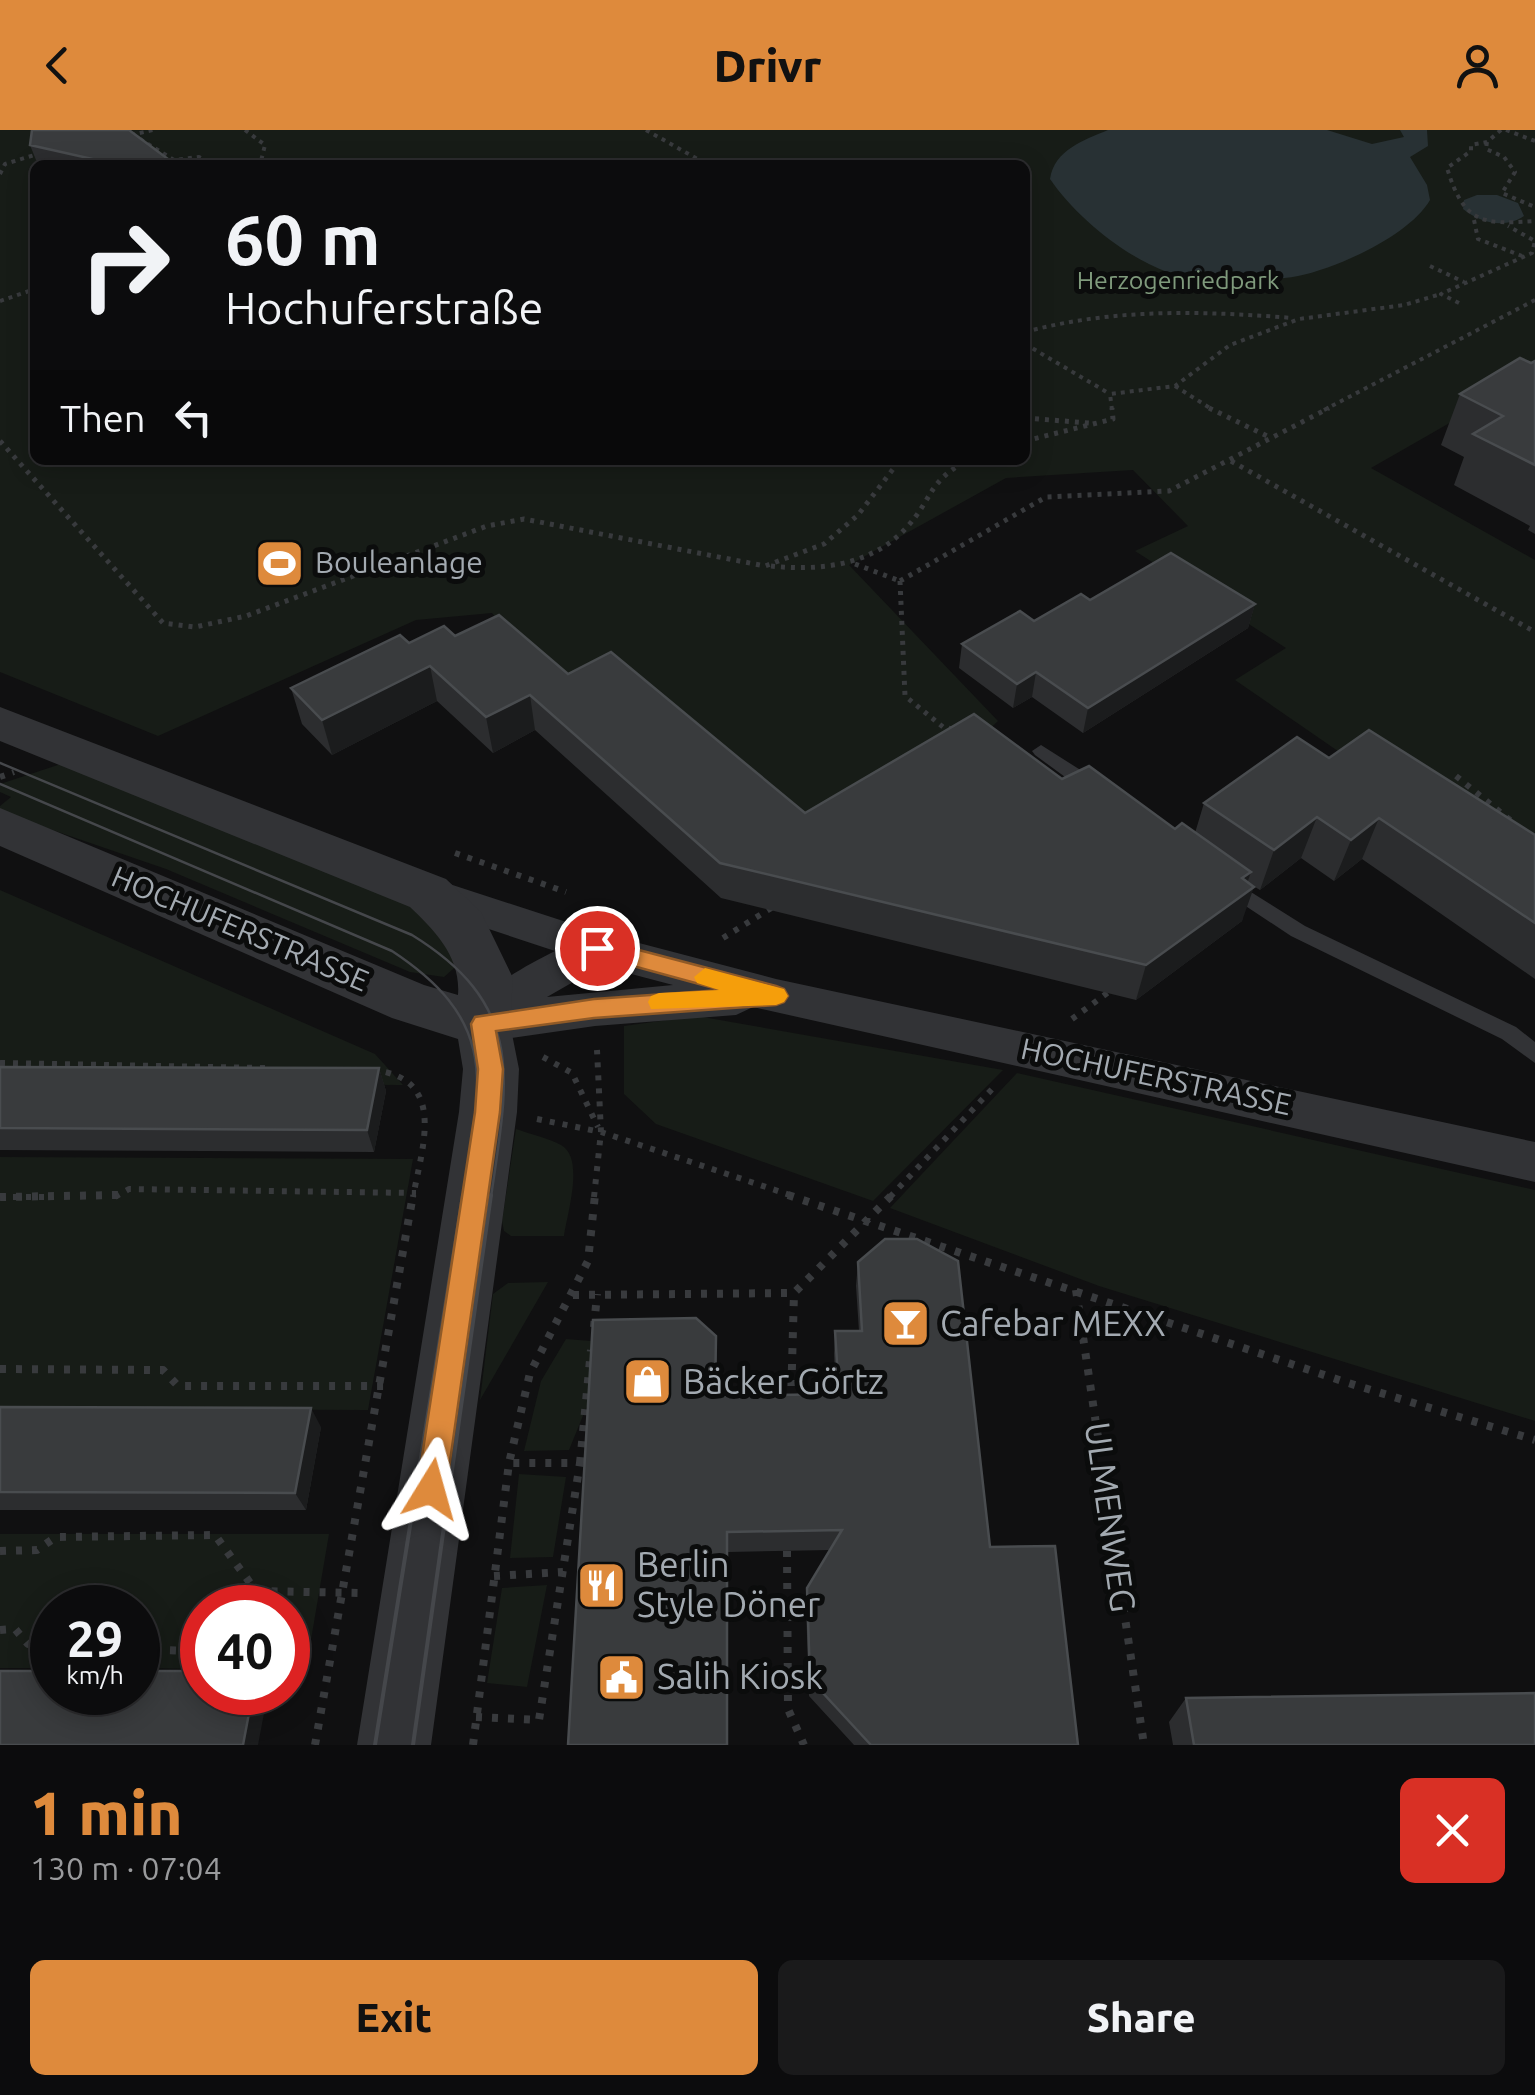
<!DOCTYPE html>
<html lang="en">
<head>
<meta charset="utf-8">
<style>
	body { margin:0; font-family:Ubuntu,sans-serif; background:#1a1a1b; color:#f1f3f6; height:100vh; display:flex; flex-direction:column; font-size:38px; white-space:nowrap }
	* { box-sizing:border-box; margin:0 }
	p { font-size:32px; color:#9a9b9d }
	.icon { flex:none; width:55px; height:55px; fill:none; stroke:currentColor; stroke-width:2; stroke-linecap:round; stroke-linejoin:round }
	.map { position:relative; height:1615px; overflow:hidden }
	.side { display:flex; flex-direction:column; background:#0c0c0d; flex:1 }
	.side>* { flex:none }
	.hud { position:absolute; left:30px; top:30px; width:1000px; height:305px; border-radius:15px; box-shadow:0 5px 25px #0003,0 0 0 2px #2c2c2e; background:#0c0c0d; color:#f1f3f6; overflow:hidden }
	.speed { position:absolute; left:30px; top:1455px; display:flex; gap:20px; font-size:50px; font-weight:700; text-align:center }
	.speed>* { display:grid; place-content:center; width:130px; height:130px; border-radius:50%; background:#0c0c0d; box-shadow:0 5px 25px #0003,0 0 0 2px #2c2c2e; line-height:1 }
	.speed small { font-size:25px; font-weight:400 }
	.speed .limit { border:15px solid #d22; background:#fff; color:#111 }
	.pin { position:absolute; display:grid; place-items:center; width:85px; height:85px; color:#fff; margin:-42px; border:5px solid #fff; border-radius:50%; box-shadow:0 2px 10px #0007 }
	.me { position:absolute; width:110px; margin:-55px; rotate:8deg; stroke-linejoin:round; filter:drop-shadow(0 0 8px #0008) }
	.turn { display:flex; align-items:center; gap:35px; height:210px; padding:0 30px; font-size:45px }
	.turn .icon { width:130px; height:130px; stroke-width:2.5 }
	.turn b { display:block; font-size:70px; line-height:85px }
	.then { display:flex; align-items:center; height:95px; padding:0 30px; background:#0003; gap:20px; font-size:38px }
	.round { display:grid; place-items:center; flex:none; width:105px; height:105px; border-radius:15px; background:#1a1a1b }
	.head { display:flex; align-items:center; justify-content:space-between; height:170px; padding:0 30px }
	h1 { font-size:60px; font-weight:800; line-height:75px; color:#de8a3c }
	.cta { display:flex; gap:20px; margin-top:auto; padding:20px 30px }
	.cta a { flex:1; height:115px; border-radius:15px; background:#de8a3c; color:#111; font-size:40px; font-weight:800; line-height:115px; text-align:center }
	.cta a+a { background:#1a1a1b; color:#f1f3f6 }
	header { display:flex; justify-content:space-between; align-items:center; height:130px; padding:0 30px; background:#de8a3c; color:#111; font-size:45px; font-weight:800 }
	.map>svg:first-child { display:block }
	.green { fill:#171c17; fill-rule:evenodd }
	.water { fill:#283134 }
	.lines { fill:none; stroke-linecap:round; stroke-linejoin:round }
	.path-far3 { stroke:#383a3d; stroke-width:4; stroke-dasharray:4 5; stroke-linecap:butt }
	.path-far2 { stroke:#383a3d; stroke-width:5; stroke-dasharray:4 6; stroke-linecap:butt }
	.path-far1 { stroke:#383a3d; stroke-width:6; stroke-dasharray:5 8; stroke-linecap:butt }
	.path { stroke:#383a3d; stroke-width:8; stroke-dasharray:6 10; stroke-linecap:butt }
	.service { fill:#323336; fill-rule:evenodd }
	.minor { fill:#323336; fill-rule:evenodd }
	.tertiary { fill:#323336; fill-rule:evenodd }
	.tram-far1 { stroke:#45474b; stroke-width:2.5 }
	.tram { stroke:#45474b; stroke-width:4 }
	.wall { fill:#2c2d2f }
	.shaded-wall { fill:#1b1c1d }
	.building { fill:#393b3d; stroke:#494c4f; stroke-width:2.5 }
	.route { fill:#de8a3c; stroke:#905a27; stroke-width:2.5 }
	.slow { fill:#f59e0b }
	.labels { text-anchor:middle; stroke-width:10; stroke-linejoin:round; paint-order:stroke }
	.far-park-label { font-size:25px; fill:#7f9a7c; stroke:#0b0c0c }
	.poi-label { font-size:30px; fill:#a3aab1; stroke:#0b0c0c; text-anchor:start }
	.street-label { font-size:30px; fill:#a3aab1; stroke:#0b0c0c }
	.near-poi-label { font-size:35px; fill:#a3aab1; stroke:#0b0c0c; text-anchor:start }
	.near-street-label { font-size:35px; fill:#a3aab1; stroke:#0b0c0c }
</style>
</head>
<body>
<header><svg class="icon" aria-label="back" viewBox="0 0 24 24"><path d="M15 5l-7 7 7 7"/></svg>Drivr<svg class="icon" aria-label="person" viewBox="0 0 24 24"><circle cx="12" cy="8" r="4"/><path d="M4 21q1-7 8-7t8 7"/></svg></header>
<div class="map">
<svg width="1535" height="1615" viewBox="0 0 1535 1615">
	<rect width="100%" height="100%" fill="#101011"/>
	<path class="green" d="M0,0H1535V244L1371,338L1535,430V757L1235,550L1286,518L1135,421L1188,396L1133,340L1006,348L849,435L998,591L969,619L806,716L568,575L492,483L416,490L158,606L0,542ZM35,35H1025V330H35Z
		M64,633L414,777L462,831L444,847L410,842L166,739L0,682V676L11,667L0,662V654Z
		M0,760L375,924L403,955L0,953Z
		M697,886L1003,940L873,1071L656,994L624,964V896Z
		M1017,943L1535,1060V1291L1099,1156L890,1078Z
		M516,999C530,1004 548,1008 561,1015C585,1028 567,1084 564,1106H511L504,1101L502,1091Z
		M0,1027L413,1029L368,1280L0,1278Z
		M548,1152L480,1270L493,1164L508,1153Z
		M566,1209L591,1211L589,1271L569,1320L524,1321L541,1251Z
		M519,1344L566,1347L553,1427L510,1428Z
		M0,1404H329L306,1539H288V1478H202V1539L138,1538V1478H52V1538H0Z
		M547,1455L527,1557L487,1553L502,1458Z"/>
	<path class="water" d="M1108,0H1327L1372,14L1404,7L1400,0H1427L1428,16L1410,27L1427,55L1430,70C1410,105 1338,138 1298,146C1257,154 1208,146 1167,142C1124,126 1076,87 1050,49C1054,20 1084,10 1108,0Z
		M1497,65L1518,73L1524,86C1505,99 1480,93 1463,79L1464,70L1477,65Z"/>
	<g class="lines">
		<path class="path-far3" d="M245,0L265,15L260,35
			M646,0L708,35
			M1501,0L1487,12L1471,15V21L1447,38C1464,93 1481,95 1535,91
			M1506,0L1535,11
			M131,5L153,0
			M140,9L174,30L199,27L212,35
			M1487,12L1486,19L1504,27L1515,42L1502,63L1535,77
			M0,44L5,34L41,23
			M1474,90L1478,109L1522,126
			M1430,136L1464,152
			M0,171L35,159
			M1459,173L1441,164L1532,123L1535,111L1508,96
			M1025,202C1114,178 1202,181 1293,188
			M1025,214L1110,264
			M1175,256L1213,280
			M1112,280L1110,264L1175,256L1230,215L1299,189L1404,175L1441,164
			M1324,280L1535,170"/>
		<path class="path-far2" d="M1209,278L1269,307
			M1025,288L1089,293
			M0,311L163,493L195,497L246,486L487,396L524,389L765,436L824,414L858,385L900,330
			M1025,311L1113,289L1112,278
			M1231,331L1535,502
			M855,434L900,451
			M771,436C819,441 872,436 907,397C934,367 927,352 968,330
			M900,451L1046,367L1169,361L1329,278
			M900,451L905,566L943,597L953,599"/>
		<path class="path-far1" d="M1456,646L1515,694
			M0,647L14,642
			M455,723L566,762
			M723,808L776,775
			M1072,889L1114,858
			M543,927L572,943L598,997
			M0,933L265,938
			M373,940C448,948 422,1017 413,1067
			M537,989L601,1002L796,1067
			M0,1067H53
			M115,1067L129,1059L416,1063
			M594,1067L601,1002L597,920
			M890,1067L995,956"/>
		<path class="path" d="M788,1065L1345,1252L1535,1310
			M0,1067L119,1065
			M1076,1160L1144,1615
			M573,1165L794,1163L892,1065
			M594,1197L597,1164
			M0,1239L163,1240L178,1256H392
			M791,1272L794,1163
			M580,1333L591,1220
			M0,1421L37,1420L56,1407L215,1405L256,1461L361,1463
			M787,1421L788,1579L804,1615
			M494,1446L563,1442
			M238,1478L256,1462
			M0,1500L15,1499L28,1514L52,1515
			M138,1519L190,1521L202,1509
			M476,1587L539,1590L580,1333H509
			M315,1615L413,1065
			M473,1615L509,1333L530,1243L588,1131L595,1065"/>
		<path class="service" d="M1041,615L1101,653L1103,658L1101,663H1087L1035,625L1032,621Z
			M1227,747L1305,796L1516,897L1535,912V933L1502,909L1291,806L1220,759L1217,754Z"/>
		<path class="minor" d="M428,747L597,802L776,849L1535,1012V1052L753,877L736,885L595,896L483,912L467,907L461,894C477,862 523,837 555,821L413,774L407,763L413,752ZM601,836L673,855L547,867Z"/>
		<path class="tertiary" d="M0,577L446,749L481,782L513,848L510,894L519,939L517,982L431,1615H357L459,982L463,939L458,909L392,888L0,716V678L424,855L458,865C461,827 435,801 410,777L0,611Z"/>
		<path class="tram-far1" d="M0,633L412,805C527,876 508,950 491,1067
			M0,654L392,821C501,893 481,954 463,1067"/>
		<path class="tram" d="M375,1615L463,1065
			M413,1615L491,1065"/>
	</g>
	<path class="wall" d="M30,15L176,35H58L36,30Z
		M1535,231V404L1528,400L1530,396L1454,355L1464,327L1441,315L1460,264Z
		M1255,474L1248,498L1083,603L1032,567L1013,578L959,538L962,514L1034,491Z
		M455,506L568,544L805,683L1062,649L1175,699L1195,703L1204,673L1329,628L1535,705V849L1362,729L1334,751L1301,728L1260,760L1250,754L1242,791L1136,870L721,768L535,600L493,623L437,571L332,625L302,594L291,558L409,513Z
		M0,937L379,938L386,961L374,1022L0,1020Z
		M858,1132L990,1417L1078,1615H854L809,1566L806,1476L807,1458L830,1420L728,1422V1615H568L716,1206L717,1266L836,1264L834,1224L835,1201H859L856,1156Z
		M0,1277L321,1297L306,1380H0Z
		M1186,1568L1535,1615H1173L1169,1592Z"/>
	<path class="shaded-wall" d="M1255,474L1248,498L1083,603L1088,578Z
		M430,536L437,571L332,625L322,590Z
		M1036,542L1032,567L1013,578L1017,554Z
		M530,565L535,600L493,623L486,587Z
		M1317,687L1301,728L1260,760L1274,720Z
		M1379,688L1362,729L1334,751L1351,710Z
		M1251,742L1243,765L1254,757L1242,791L1136,870L1146,835Z
		M379,938L386,961L374,1022L367,1000Z
		M716,1206L717,1229L716,1288L715,1266Z
		M311,1278L321,1297L306,1380L295,1363Z
		M727,1402L728,1422V1615H727Z
		M253,1562H268L258,1615H243Z"/>
	<path class="building" d="M32,0H129L176,35H119L30,15Z
		M1520,228L1531,233L1535,231V335L1473,304L1503,286L1460,264Z
		M1171,423L1255,474L1088,578L1036,542L1017,554L962,514L1020,481L1034,491L1081,464L1090,470Z
		M499,485L568,544L611,522L805,683L974,584L1062,649L1089,636L1175,699L1182,693L1251,742L1242,748L1254,757L1146,835L720,733L530,565L486,587L430,536L322,590L291,558L400,505L409,513L444,496L455,506Z
		M1369,600L1535,705V793L1379,688L1351,710L1317,687L1274,720L1204,673L1297,607L1329,628Z
		M0,937L379,938L367,1000L0,998Z
		M885,1109H917L958,1131L990,1417L1055,1416L1078,1615H871L810,1549L807,1458L842,1400L727,1402V1615H568L593,1190L696,1188L716,1206L715,1266L839,1264L835,1201H862L858,1132Z
		M0,1277L311,1278L295,1363L0,1362Z
		M0,1541H52V1562H138V1541H202V1562H253L243,1615H0Z
		M1535,1563V1615H1194L1186,1568Z"/>
	<path class="route" d="M597,809L776,856L784,859L788,866L784,872L776,875L594,888L496,901L503,939L500,982L446,1359L442,1369L431,1374L421,1369L417,1359L475,982L478,939L471,894L475,887L594,869L721,860L589,824L586,818L589,812Z"/>
	<path class="slow" d="M705,838L784,859L788,866L784,872L776,875L651,879L648,872L651,866L659,863L719,860L697,853L694,847Z"/>
	<defs>
		<symbol id="stadium-square" viewBox="-11 -11 22 22"><rect x="-9" y="-9" width="18" height="18" rx="4" fill="#de8a3c" stroke="#0b0c0c"/><path d="M0-5a6.5 5 0 1 0 0 10a6.5 5 0 1 0 0-10ZM-3.5-1.8h7v3.6h-7Z" fill="#fff"/></symbol>
		<symbol id="bar-square" viewBox="-11 -11 22 22"><rect x="-9" y="-9" width="18" height="18" rx="4" fill="#de8a3c" stroke="#0b0c0c"/><path d="M-6-5H6L.8 .8V4.5H3.5V6h-7V4.5H-.8V.8Z" fill="#fff"/></symbol>
		<symbol id="shop-square" viewBox="-11 -11 22 22"><rect x="-9" y="-9" width="18" height="18" rx="4" fill="#de8a3c" stroke="#0b0c0c"/><path d="M-5-2.5h2.3a2.7 3.5 0 0 1 5.4 0H5L5.5 6h-11ZM-1.5-2.5h3a1.5 2.3 0 0 0-3 0Z" fill="#fff"/></symbol>
		<symbol id="restaurant-square" viewBox="-11 -11 22 22"><rect x="-9" y="-9" width="18" height="18" rx="4" fill="#de8a3c" stroke="#0b0c0c"/><path d="M-5-6h1v4h1v-4h1v4h1v-4h1v5L-1.5 .5V6h-2V.5L-5-1ZM5-6V6H3V1.5H1.5Q1.5-4 5-6Z" fill="#fff"/></symbol>
		<symbol id="civic-square" viewBox="-11 -11 22 22"><rect x="-9" y="-9" width="18" height="18" rx="4" fill="#de8a3c" stroke="#0b0c0c"/><path d="M-.6-6.5H3V-4.5H.6V-3L4-1V1h2V6H-6V1h2V-1L-.6-3ZM-1.2 2.5V6h2.4V2.5Z" fill="#fff"/></symbol>
	</defs>
	<g fill-rule="evenodd">
		<use href="#stadium-square" x="252" y="406" width="55" height="55"/>
		<use href="#bar-square" x="878" y="1166" width="55" height="55"/>
		<use href="#shop-square" x="620" y="1224" width="55" height="55"/>
		<use href="#restaurant-square" x="574" y="1428" width="55" height="55"/>
		<use href="#civic-square" x="594" y="1520" width="55" height="55"/>
	</g>
	<g class="labels">
		<g class="far-park-label">
			<text x="1178" y="159">Herzogenriedpark</text>
		</g>
		<g class="poi-label">
			<text x="315" y="443">Bouleanlage</text>
		</g>
		<g class="street-label">
			<text transform="translate(240 799) rotate(23)" y="10">HOCHUFERSTRASSE</text>
			<text transform="translate(1156 947) rotate(12)" y="10">HOCHUFERSTRASSE</text>
		</g>
		<g class="near-poi-label">
			<text x="940" y="1206">Cafebar MEXX</text>
			<text x="683" y="1264">Bäcker Görtz</text>
			<text x="637" y="1447">Berlin<tspan x="637" dy="40">Style Döner</tspan></text>
			<text x="657" y="1559">Salih Kiosk</text>
		</g>
		<g class="near-street-label">
			<text transform="translate(1110 1387) rotate(82)" y="12">ULMENWEG</text>
		</g>
	</g>
</svg>
<div class="speed"><div>29<small>km/h</small></div><div class="limit">40</div></div>
<div class="pin" style="left:597px;top:818px;background:#d93025"><svg class="icon" aria-label="arrive" viewBox="0 0 24 24"><path d="M6 21V4h12l-3 4 3 4H6"/></svg></div>
<svg class="me" style="left:431px;top:1359px" viewBox="-20 -20 40 40"><path d="M0-17L14 15 0 8-14 15z" fill="#de8a3c" stroke="#fff" stroke-width="4"/></svg>
<div class="hud">
<div class="turn"><svg class="icon" aria-label="right" viewBox="0 0 24 24"><path d="M7 20v-9h11M14 6l5 5-5 5"/></svg><div><b>60 m</b>Hochuferstraße</div></div>
<div class="then">Then<svg class="icon" aria-label="left" viewBox="0 0 24 24"><path d="M17 20v-9H6M10 6l-5 5 5 5"/></svg></div>
</div>
</div>
<section class="side">
<div class="head"><div><h1>1 min</h1><p>130 m · 07:04</p></div><a class="round" style="background:#d93025;color:#fff"><svg class="icon" aria-label="close" viewBox="0 0 24 24"><path d="M6 6l12 12M18 6L6 18"/></svg></a></div>
<div class="cta"><a>Exit</a><a>Share</a></div>
</section>
</body>
</html>
